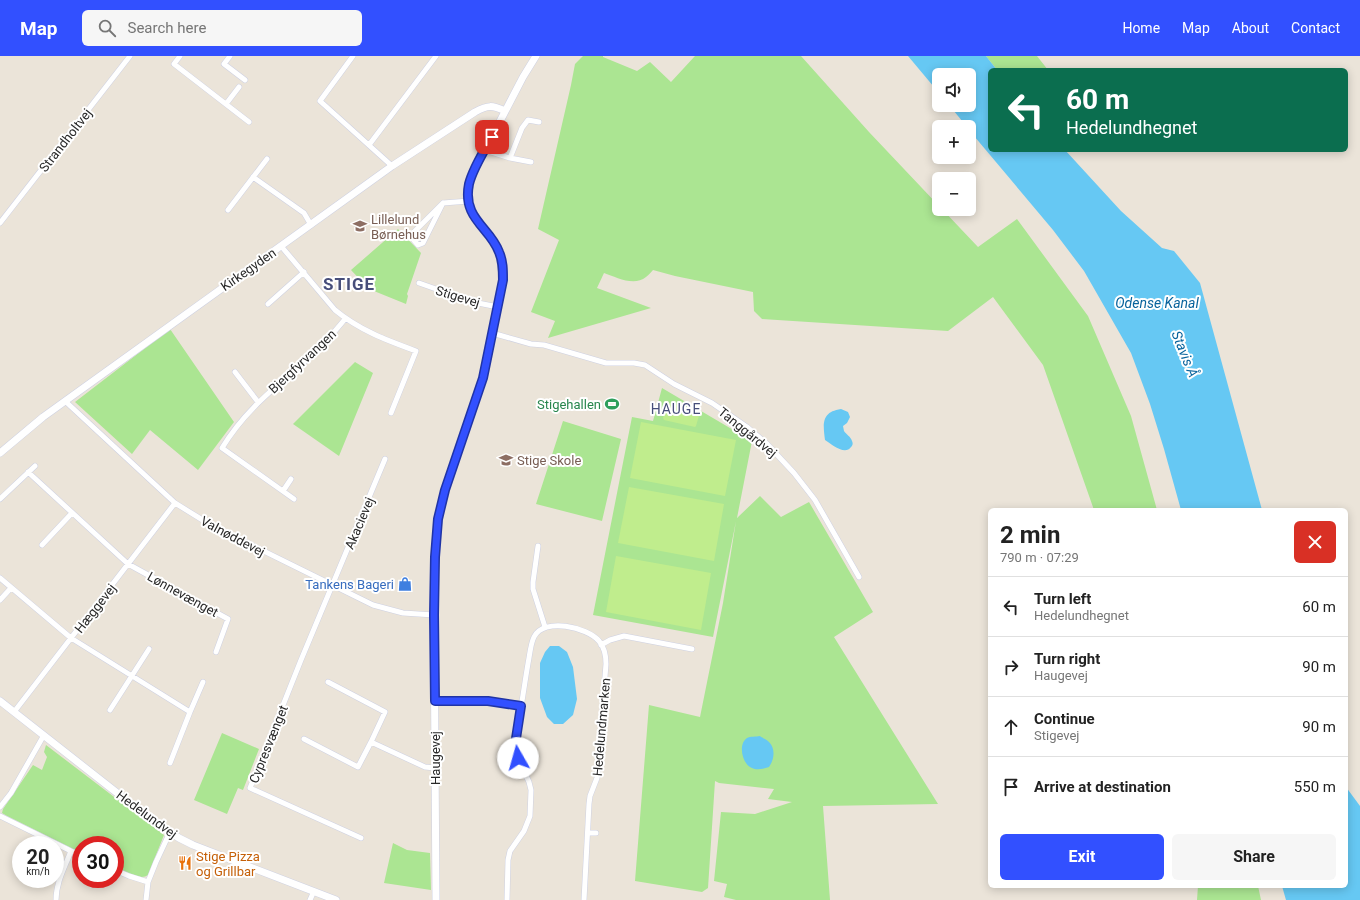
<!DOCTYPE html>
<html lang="en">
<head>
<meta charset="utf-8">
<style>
	body { margin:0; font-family:Roboto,sans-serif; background:#f6f6f6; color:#222; height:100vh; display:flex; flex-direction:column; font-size:15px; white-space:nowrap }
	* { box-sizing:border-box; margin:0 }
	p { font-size:13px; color:#767676 }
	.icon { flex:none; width:22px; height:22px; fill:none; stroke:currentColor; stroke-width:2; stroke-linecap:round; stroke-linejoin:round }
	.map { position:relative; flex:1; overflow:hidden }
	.sheet { position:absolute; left:988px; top:452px; width:360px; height:380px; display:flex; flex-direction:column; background:#fff; border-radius:6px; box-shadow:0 2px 10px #0003 }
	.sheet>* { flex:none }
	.hud { position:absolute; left:988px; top:12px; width:360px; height:84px; border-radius:6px; box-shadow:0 2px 10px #0003; background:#0b6e4f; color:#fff; overflow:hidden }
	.fabs { position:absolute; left:932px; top:12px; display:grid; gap:8px }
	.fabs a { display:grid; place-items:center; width:44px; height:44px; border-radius:6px; background:#fff; box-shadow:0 2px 10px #0003; font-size:20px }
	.speed { position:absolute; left:12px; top:780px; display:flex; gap:8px; font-size:20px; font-weight:700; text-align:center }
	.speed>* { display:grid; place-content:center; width:52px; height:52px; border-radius:50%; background:#fff; box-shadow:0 2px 10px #0003; line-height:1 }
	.speed small { font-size:10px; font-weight:400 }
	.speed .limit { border:6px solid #d22; background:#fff; color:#111 }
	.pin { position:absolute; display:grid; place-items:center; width:34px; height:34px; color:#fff; margin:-17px; border-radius:8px; box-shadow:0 2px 6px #0006 }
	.me { position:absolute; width:44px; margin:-22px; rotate:353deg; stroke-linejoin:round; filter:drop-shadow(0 0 3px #0008) }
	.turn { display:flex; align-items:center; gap:14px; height:84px; padding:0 12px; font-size:18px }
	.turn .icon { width:52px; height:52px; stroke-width:2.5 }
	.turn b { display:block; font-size:28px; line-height:34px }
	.round { display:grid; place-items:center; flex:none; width:42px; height:42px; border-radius:6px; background:#f6f6f6 }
	.headline { display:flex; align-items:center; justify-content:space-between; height:68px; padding:0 12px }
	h1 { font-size:24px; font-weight:700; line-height:30px }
	.cta { display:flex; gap:8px; margin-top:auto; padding:8px 12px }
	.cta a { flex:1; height:46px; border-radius:6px; background:#3250ff; color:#fff; font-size:16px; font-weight:700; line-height:46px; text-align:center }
	.cta a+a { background:#f6f6f6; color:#222 }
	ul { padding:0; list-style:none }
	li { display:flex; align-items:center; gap:12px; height:60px; padding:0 12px; border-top:1px solid #e0e0e0 }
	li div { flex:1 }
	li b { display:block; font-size:15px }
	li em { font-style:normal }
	header { display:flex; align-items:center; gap:24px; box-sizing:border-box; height:56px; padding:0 20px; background:#3250ff; color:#fff }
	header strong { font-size:19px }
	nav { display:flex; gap:22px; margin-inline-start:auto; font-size:14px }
	.search { width:280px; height:36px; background:#f6f6f6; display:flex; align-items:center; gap:10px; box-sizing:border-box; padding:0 14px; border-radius:6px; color:#767676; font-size:15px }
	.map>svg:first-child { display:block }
	.green { fill:#abe592 }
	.pitch { fill:#c0ed8d }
	.water { fill:#66c8f3 }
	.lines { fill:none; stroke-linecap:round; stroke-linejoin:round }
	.street-casing { stroke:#ced1e2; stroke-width:6 }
	.secondary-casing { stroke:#ced1e2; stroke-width:8 }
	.street { stroke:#fff; stroke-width:5 }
	.secondary { stroke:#fff; stroke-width:7 }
	.route-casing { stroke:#2034a6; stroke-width:10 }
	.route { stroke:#3250ff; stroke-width:7 }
	.labels { text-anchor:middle; stroke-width:4; stroke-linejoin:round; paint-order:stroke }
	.street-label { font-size:13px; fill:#282828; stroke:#fff }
	.education-label { font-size:13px; fill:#785e54; stroke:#fff; text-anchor:start }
	.leisure-label { font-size:13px; fill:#27864d; stroke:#fff; text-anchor:end }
	.shop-label { font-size:13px; fill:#366cbe; stroke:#fff; text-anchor:end }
	.food-label { font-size:13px; fill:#c56008; stroke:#fff; text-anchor:start }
	.water-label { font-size:14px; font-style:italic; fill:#08639c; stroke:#fff }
	.neighbourhood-label { font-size:14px; letter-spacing:1px; fill:#474e7a; stroke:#fff }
	.district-label { font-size:17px; font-weight:bold; letter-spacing:1px; fill:#474e7a; stroke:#fff }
</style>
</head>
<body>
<header>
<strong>Map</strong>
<div class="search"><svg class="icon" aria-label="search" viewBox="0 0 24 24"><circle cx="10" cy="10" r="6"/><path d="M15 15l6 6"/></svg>Search here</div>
<nav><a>Home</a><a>Map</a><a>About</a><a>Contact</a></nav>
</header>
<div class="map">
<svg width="1360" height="844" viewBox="0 0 1360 844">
	<rect width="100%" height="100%" fill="#ebe4d9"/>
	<path class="green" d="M583,0H603V1L637,15L650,6L671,26L695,0H801L869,76L939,150V153H942L978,191L1017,163L1088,260L1131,360L1157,454H1094L1043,309L993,241L948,275L762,263L754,255L753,236L675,220L653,214C651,216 649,219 646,221C634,231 616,221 604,217L597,232L651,252L548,282L555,265L531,256L559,184L538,173L571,29L575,8Z
		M986,0H1037L1048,14H997Z
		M398,173L421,197L407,238L408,240L406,248L369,233L351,214Z
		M170,273L234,366L198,414L150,374L132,398L75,346Z
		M355,306L373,317L339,400L293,368Z
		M662,332L752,385L737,462L760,440L781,461L809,446L873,556L834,581L938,748L823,750L830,844H736L724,841L727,828L714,825L721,756L755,758L792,746L768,743L774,733L719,727L715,725L708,832L702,836L635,825L649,649L700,661L723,547L736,465L713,581L593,559L632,361L653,365Z
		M563,365L621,383L602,465L536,448Z
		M222,677L259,693L243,734L238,732L227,758L194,744Z
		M46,689L164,779L148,819C140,825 124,815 115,812V789H81V797L7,760L2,757L3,753L33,709L42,714L47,701L44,696Z
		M393,787L407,794L430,797L431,834L384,827Z
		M1198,830H1258L1261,844H1197Z"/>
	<path class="pitch" d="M669,347L699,354L700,356L696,370L695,371L664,364L663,362L667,348Z
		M641,366L736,384L725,440L630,422Z
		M629,431L724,448L714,505L618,487Z
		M616,500L711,517L701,574L606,556Z"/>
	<path class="water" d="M908,0H986L997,14H990V94H1065L1121,155L1162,192L1174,195L1200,227L1262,454H1181L1164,393L1150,348L1131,297L1084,215L1053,174L969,74V71H967L949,49H969V19H939V37Z
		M841,353L848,356L850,361L847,367L843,370L844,375C846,378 851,381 852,385C853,387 853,389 851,391C845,400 831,388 825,384C823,368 821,356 841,353Z
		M550,590H559L567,596L573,611L577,643L573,659L563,668H554L547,661L540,642V607L545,596Z
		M760,680C762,682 767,683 769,686C776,693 774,704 769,711C763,713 756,715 750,711C742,706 738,688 747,682C750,680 756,681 760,680Z
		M1346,731L1360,750V844H1286L1282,830H1346Z"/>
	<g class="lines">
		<defs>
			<path id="street" d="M180,0L174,8L249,66
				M230,0L224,8L245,24
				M353,0L320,45L392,110
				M226,48L239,31
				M369,89L436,0
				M485,94L510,102
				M531,106L510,102L522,72L528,64L539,66
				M253,121L304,157L311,169
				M443,147L423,187L418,189L412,182V178L443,147L469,145
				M228,154L267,103
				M0,167L130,0
				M281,190L335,254C359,274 386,284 416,295L391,357
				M419,227L473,246L498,251
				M268,248L304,216
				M492,277L531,288L544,289L606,307H634L645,309L674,328L712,347L747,371L767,388L794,417L815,444L859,521
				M235,316L258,346
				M65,345L175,447L209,468L373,549L403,557L434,559
				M28,416L128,508L228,563L216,596
				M283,435L291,423
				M0,443L35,410
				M294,443L222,392C248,349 283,326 319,293C328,283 337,273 345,263
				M42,489L72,457
				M538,490L533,526V533L545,571
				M0,522L71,582L190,656L203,626
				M0,544L11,532
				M601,589L610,584L624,580L692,593
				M328,626L385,656L371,686L425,711L435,712
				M435,645H488L521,651L515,689L518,702L529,726L531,734L530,760L524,775L510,795L508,804L507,844
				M521,651C524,634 526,618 529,602C530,596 531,587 534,581C544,561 587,571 599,585C605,592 606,600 606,608L597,722L590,740L589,748L584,844
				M110,654L149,593
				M14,656L175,447
				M304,683L358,711L371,686
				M170,707L190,656
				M0,751L11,737L44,679
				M0,760L71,795
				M588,777H596
				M361,782L250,732L301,604L385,403
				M115,814L129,820L148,826
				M56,844C56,826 65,811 71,795L81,799
				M146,844L148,826L156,806L170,776
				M310,844L314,835"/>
			<path id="secondary" d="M0,397L43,361L392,110L475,56C488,49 492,49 505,55
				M0,645L149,762L179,782L193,789L336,844
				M436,844L434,559L436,481L443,440L483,322L503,224C503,214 503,205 499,196C497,189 490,182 485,176C470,157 465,142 472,119L523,21L536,0"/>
		</defs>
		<use href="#street" class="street-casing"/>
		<use href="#secondary" class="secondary-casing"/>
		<use href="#street" class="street"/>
		<use href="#secondary" class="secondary"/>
	</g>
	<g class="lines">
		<defs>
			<path id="route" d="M492,81C484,95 473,112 469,128C462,163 490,171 499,196C503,205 503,214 503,224L483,322L445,434L438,463L435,501L434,559L435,645H488L521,650L515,689L518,702"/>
		</defs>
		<use href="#route" class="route-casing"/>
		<use href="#route" class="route"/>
	</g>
	<defs>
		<symbol id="school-bare" viewBox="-9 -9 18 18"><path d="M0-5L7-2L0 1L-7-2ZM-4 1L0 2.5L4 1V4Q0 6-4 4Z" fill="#8d6e63" stroke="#fff" stroke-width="2.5" paint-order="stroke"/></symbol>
		<symbol id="stadium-bare" viewBox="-9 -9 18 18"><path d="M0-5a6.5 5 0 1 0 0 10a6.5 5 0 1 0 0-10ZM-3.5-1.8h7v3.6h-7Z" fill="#2e9e5b" stroke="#fff" stroke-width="2.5" paint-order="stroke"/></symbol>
		<symbol id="shop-bare" viewBox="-9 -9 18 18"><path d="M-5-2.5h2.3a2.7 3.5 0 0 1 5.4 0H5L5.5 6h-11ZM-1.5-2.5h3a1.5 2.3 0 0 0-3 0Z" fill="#3f7fe0" stroke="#fff" stroke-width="2.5" paint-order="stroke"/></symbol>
		<symbol id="restaurant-bare" viewBox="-9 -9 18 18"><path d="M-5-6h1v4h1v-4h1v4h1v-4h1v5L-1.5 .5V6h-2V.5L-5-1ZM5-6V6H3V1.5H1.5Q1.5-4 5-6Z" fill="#e8710a" stroke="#fff" stroke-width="2.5" paint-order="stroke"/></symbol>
	</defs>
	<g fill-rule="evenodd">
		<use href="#school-bare" x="350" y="160" width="20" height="20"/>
		<use href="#stadium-bare" x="602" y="338" width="20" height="20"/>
		<use href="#school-bare" x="496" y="394" width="20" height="20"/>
		<use href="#shop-bare" x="395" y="518" width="20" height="20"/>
		<use href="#restaurant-bare" x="175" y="797" width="20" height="20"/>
	</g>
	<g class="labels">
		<g class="street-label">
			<text transform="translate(65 84) rotate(-52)" y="5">Strandholtvej</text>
			<text transform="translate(248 213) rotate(-35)" y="5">Kirkegyden</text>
			<text transform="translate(458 240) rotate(17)" y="5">Stigevej</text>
			<text transform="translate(302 305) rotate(-43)" y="5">Bjergfyrvangen</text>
			<text transform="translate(748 376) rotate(39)" y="5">Tanggårdvej</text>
			<text transform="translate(359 467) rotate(-67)" y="5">Akacievej</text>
			<text transform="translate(233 480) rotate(28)" y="5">Valnøddevej</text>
			<text transform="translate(183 538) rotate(29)" y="5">Lønnevænget</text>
			<text transform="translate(95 552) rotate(-52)" y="5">Hæggevej</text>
			<text transform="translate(601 671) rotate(-85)" y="5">Hedelundmarken</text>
			<text transform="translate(268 688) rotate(-68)" y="5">Cypresvænget</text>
			<text transform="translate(435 702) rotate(-90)" y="5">Haugevej</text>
			<text transform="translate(147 758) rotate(36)" y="5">Hedelundvej</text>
		</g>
		<g class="education-label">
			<text x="371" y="168">Lillelund<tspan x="371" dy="15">Børnehus</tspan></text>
			<text x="517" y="409">Stige Skole</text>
		</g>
		<g class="leisure-label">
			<text x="601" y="353">Stigehallen</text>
		</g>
		<g class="shop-label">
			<text x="394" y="533">Tankens Bageri</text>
		</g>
		<g class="food-label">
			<text x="196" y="805">Stige Pizza<tspan x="196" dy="15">og Grillbar</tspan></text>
		</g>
		<g class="water-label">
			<text x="1157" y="252">Odense Kanal</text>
			<text transform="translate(1185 298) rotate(68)" y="5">Stavis Å</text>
		</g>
		<g class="neighbourhood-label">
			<text x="676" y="358">HAUGE</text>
		</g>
		<g class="district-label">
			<text x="349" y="234">STIGE</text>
		</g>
	</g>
</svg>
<div class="fabs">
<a><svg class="icon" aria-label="sound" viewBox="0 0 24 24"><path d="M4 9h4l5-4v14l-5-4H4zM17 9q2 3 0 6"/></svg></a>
<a>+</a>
<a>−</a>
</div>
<div class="speed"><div>20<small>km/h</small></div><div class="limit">30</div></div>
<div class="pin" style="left:492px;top:81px;background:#d93025"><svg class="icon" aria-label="arrive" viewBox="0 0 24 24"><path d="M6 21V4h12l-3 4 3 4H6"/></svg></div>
<svg class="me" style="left:518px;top:702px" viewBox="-20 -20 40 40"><circle r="19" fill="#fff"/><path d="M0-13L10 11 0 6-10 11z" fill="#3250ff"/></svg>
<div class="hud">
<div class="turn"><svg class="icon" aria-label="left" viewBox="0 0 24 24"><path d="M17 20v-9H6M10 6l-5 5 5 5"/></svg><div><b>60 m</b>Hedelundhegnet</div></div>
</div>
<section class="sheet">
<div class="headline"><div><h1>2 min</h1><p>790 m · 07:29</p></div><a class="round" style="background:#d93025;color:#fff"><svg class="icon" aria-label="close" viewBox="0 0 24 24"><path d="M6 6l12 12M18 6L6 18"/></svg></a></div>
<ul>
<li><svg class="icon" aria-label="left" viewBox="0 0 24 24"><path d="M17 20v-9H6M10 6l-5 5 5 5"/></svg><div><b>Turn left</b><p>Hedelundhegnet</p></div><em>60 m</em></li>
<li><svg class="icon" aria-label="right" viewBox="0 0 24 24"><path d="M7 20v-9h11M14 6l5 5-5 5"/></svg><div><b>Turn right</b><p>Haugevej</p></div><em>90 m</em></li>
<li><svg class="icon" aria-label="ahead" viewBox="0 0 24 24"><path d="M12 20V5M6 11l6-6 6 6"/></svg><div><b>Continue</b><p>Stigevej</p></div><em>90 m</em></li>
<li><svg class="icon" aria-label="arrive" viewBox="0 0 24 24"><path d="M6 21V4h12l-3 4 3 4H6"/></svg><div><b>Arrive at destination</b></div><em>550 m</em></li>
</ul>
<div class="cta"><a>Exit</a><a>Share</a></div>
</section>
</div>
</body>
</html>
